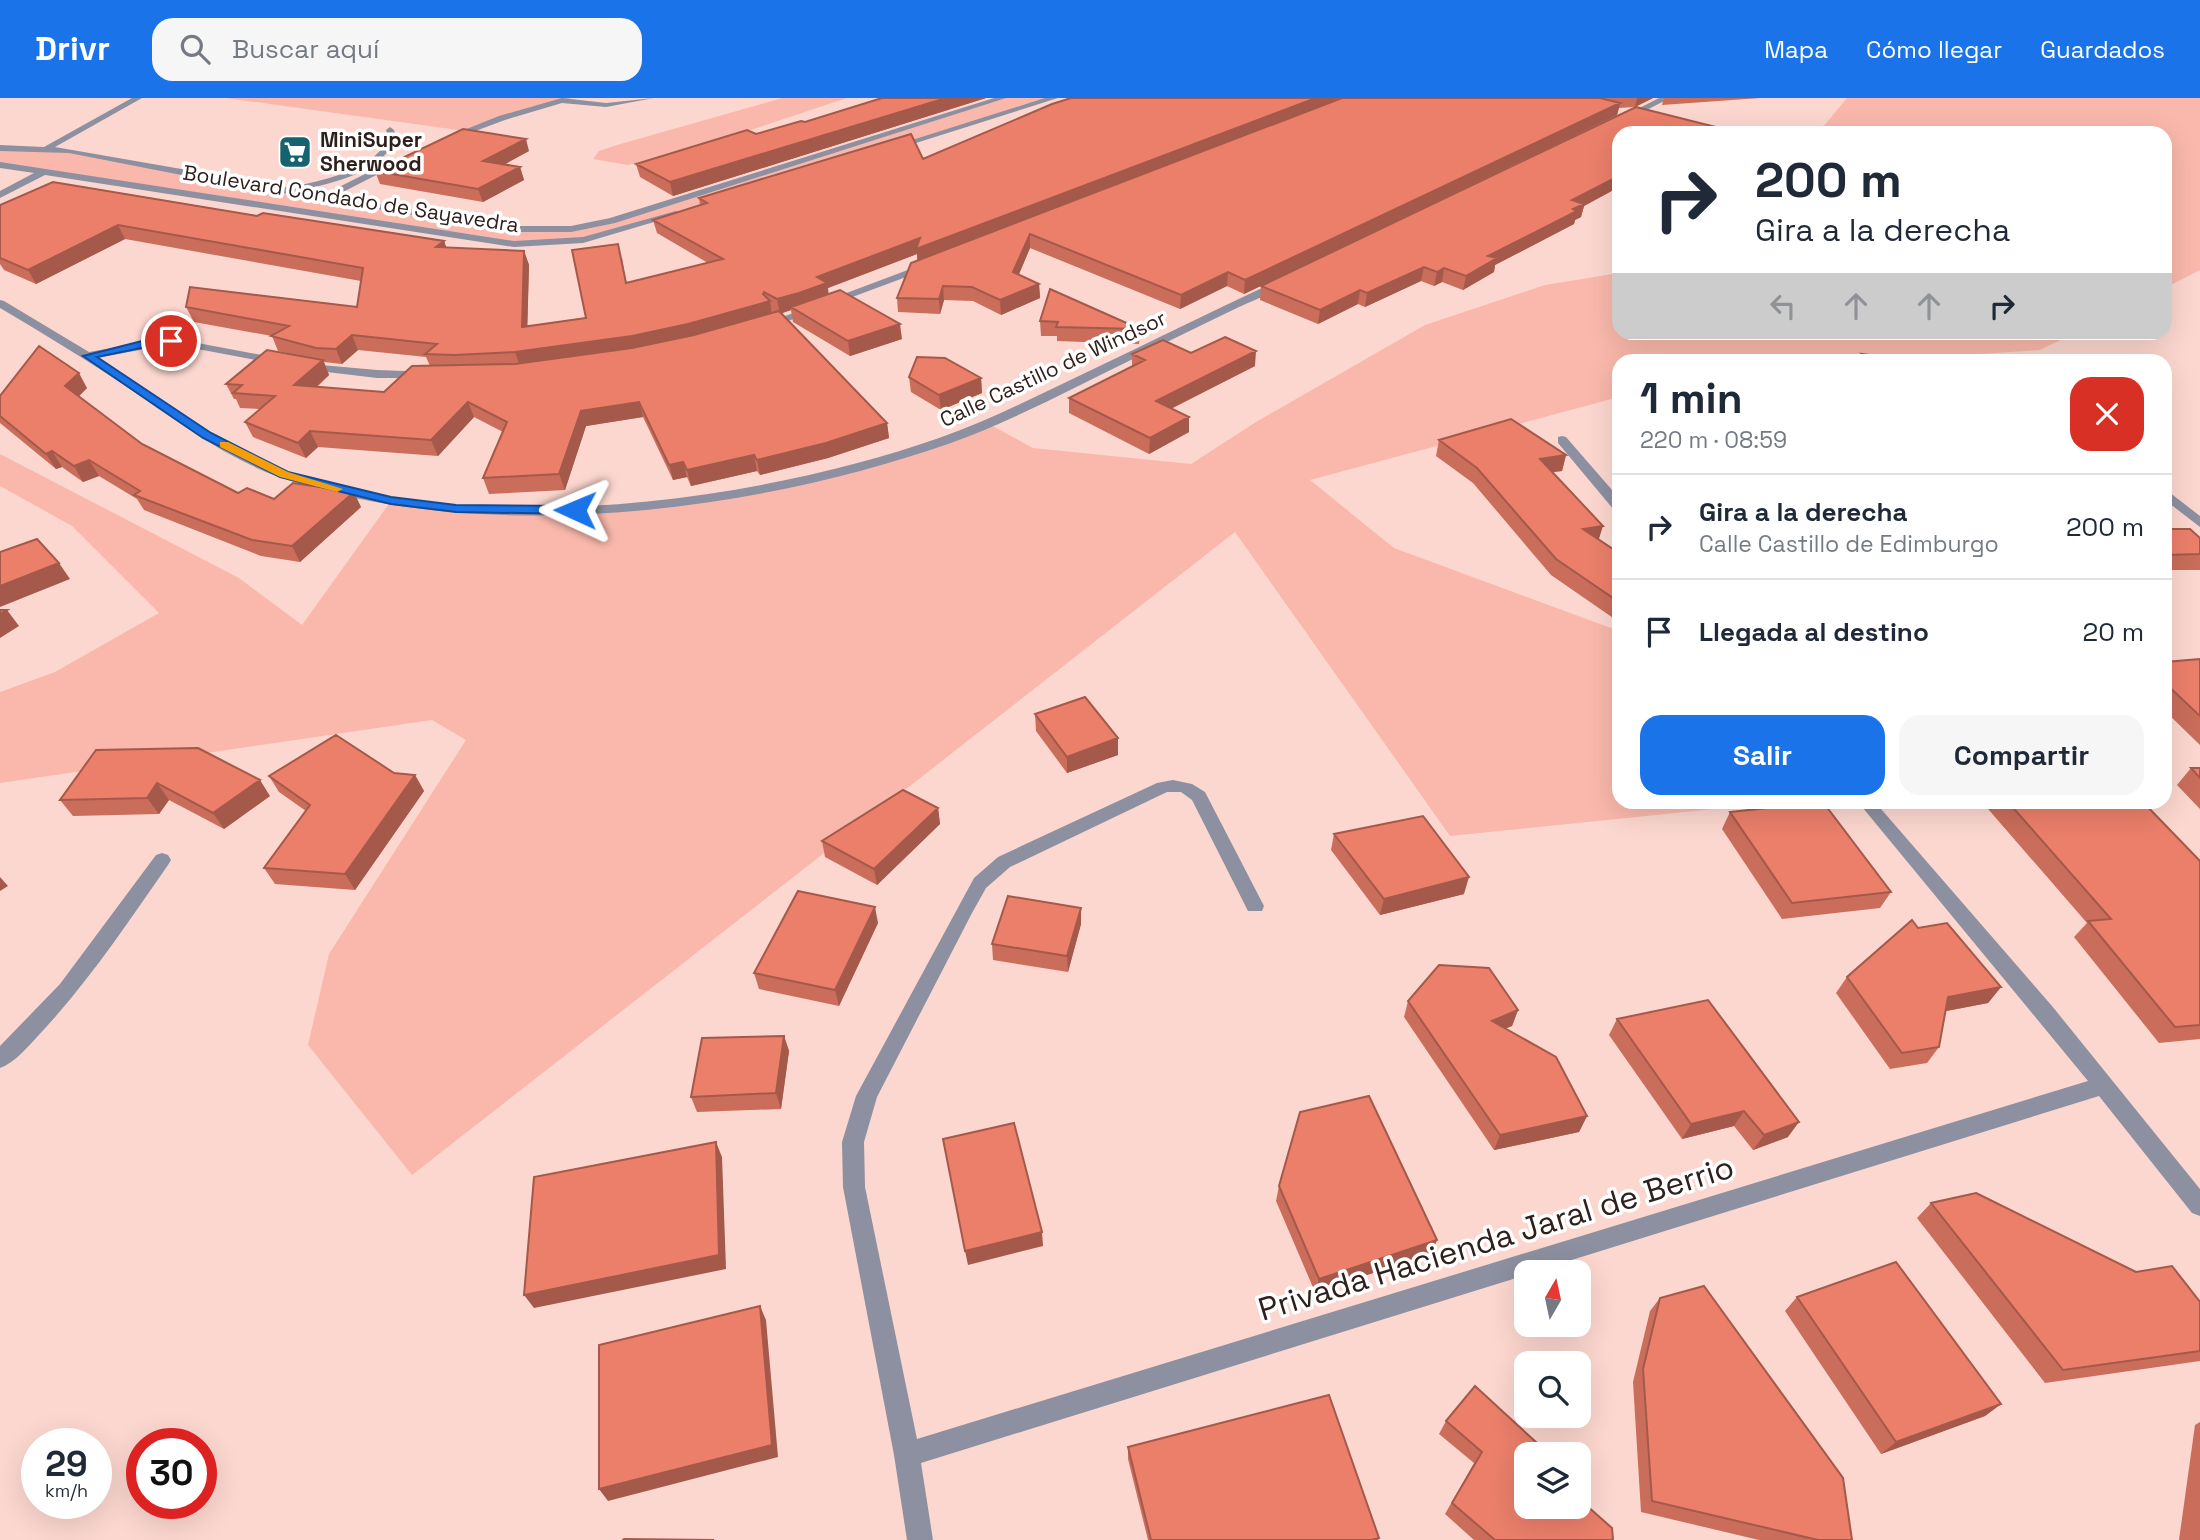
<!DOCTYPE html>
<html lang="es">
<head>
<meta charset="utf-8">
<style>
	body { margin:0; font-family:"Space Grotesk",sans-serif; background:#f6f6f7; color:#1f2937; height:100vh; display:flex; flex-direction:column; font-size:26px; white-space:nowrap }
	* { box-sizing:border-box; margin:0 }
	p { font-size:23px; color:#747a83 }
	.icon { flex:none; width:38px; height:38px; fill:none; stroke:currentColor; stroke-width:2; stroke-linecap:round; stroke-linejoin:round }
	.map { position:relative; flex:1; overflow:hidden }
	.sheet { position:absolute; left:1612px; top:256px; width:560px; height:455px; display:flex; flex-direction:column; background:#fff; border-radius:21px; box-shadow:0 7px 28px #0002 }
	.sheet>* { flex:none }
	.banner { position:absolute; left:1612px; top:28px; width:560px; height:214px; border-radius:21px; box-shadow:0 7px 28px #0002; background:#fff; color:#1f2937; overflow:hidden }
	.needle { width:46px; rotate:9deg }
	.buttons { position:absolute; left:1514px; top:1162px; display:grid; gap:14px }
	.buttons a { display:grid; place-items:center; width:77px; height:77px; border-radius:14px; background:#fff; box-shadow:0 7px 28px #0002; font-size:35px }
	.speed { position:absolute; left:21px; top:1330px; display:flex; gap:14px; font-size:35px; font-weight:700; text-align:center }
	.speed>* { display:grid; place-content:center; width:91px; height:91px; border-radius:50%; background:#fff; box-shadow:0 7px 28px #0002; line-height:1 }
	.speed small { font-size:18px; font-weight:400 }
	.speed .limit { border:10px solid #d22; background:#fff; color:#111 }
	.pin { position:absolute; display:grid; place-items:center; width:60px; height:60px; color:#fff; margin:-30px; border:4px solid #fff; border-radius:50%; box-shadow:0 2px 7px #0007 }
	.me { position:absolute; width:77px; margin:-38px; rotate:271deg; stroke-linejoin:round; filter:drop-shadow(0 0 5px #0008) }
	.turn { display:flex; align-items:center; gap:24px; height:147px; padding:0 28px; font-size:32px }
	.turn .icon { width:91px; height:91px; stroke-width:2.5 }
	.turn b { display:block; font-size:49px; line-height:60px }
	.lanes { display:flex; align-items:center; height:66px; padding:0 28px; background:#0003; justify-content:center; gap:35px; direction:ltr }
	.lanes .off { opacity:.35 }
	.round { display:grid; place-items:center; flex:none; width:74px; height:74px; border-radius:21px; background:#f6f6f7 }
	.summary { display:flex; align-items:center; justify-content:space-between; height:119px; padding:0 28px }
	h1 { font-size:42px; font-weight:700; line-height:52px }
	.action { display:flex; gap:14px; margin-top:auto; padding:14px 28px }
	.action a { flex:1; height:80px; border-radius:21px; background:#1a73e8; color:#fff; font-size:28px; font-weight:700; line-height:80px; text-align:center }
	.action a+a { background:#f6f6f7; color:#1f2937 }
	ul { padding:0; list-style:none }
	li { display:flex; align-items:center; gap:21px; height:105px; padding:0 28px; border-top:2px solid #e0e1e3 }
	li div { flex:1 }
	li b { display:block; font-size:26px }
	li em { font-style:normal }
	header { display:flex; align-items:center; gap:42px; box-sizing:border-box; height:98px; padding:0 35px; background:#1a73e8; color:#fff }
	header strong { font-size:33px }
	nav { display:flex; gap:38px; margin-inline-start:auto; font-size:24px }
	.search { width:490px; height:63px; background:#f6f6f7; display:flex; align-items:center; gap:18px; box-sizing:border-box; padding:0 24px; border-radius:21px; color:#747a83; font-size:26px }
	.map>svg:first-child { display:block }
	.green { fill:#f9b8ab }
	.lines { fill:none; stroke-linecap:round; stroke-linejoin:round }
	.minor { fill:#8c90a0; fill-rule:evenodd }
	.wall { fill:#ca6d5b; fill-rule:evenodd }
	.shaded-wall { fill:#a4594a }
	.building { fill:#eb7f6a; stroke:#a4594a; stroke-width:2 }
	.route { fill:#1a73e8; stroke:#114b97; stroke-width:2 }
	.slow { fill:#f59e0b }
	.labels { text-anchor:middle; stroke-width:7; stroke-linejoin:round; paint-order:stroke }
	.far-poi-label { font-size:21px; font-weight:bold; fill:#30201c; stroke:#fff; text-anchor:start }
	.far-street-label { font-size:21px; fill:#30201c; stroke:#fff }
	.near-street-label { font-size:32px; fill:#30201c; stroke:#fff }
</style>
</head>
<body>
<header>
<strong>Drivr</strong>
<div class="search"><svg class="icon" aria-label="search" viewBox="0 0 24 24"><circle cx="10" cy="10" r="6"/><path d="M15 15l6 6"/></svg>Buscar aquí</div>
<nav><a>Mapa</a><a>Cómo llegar</a><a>Guardados</a></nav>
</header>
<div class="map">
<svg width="2200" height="1442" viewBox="0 0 2200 1442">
	<rect width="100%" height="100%" fill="#fcd7cf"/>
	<path class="green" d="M226,0H571L465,33Z
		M782,0H847L754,31L628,67L593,61L599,53L617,47Z
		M1002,0H1054L621,133L583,142L514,146L0,67V50H47L207,79L545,133L612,123Z
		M1847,0H2200V172L2165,190V35H1818Z
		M1619,175V234L2075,235L2040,252L1886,262H1619V299L1310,382L1394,450L1619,533V704H1783L1450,738L1235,434L412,1077L308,947L329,856L466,642L432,622L0,685V594L55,574L159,515L72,428L0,388V356L239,480L302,527L391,403L456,410L575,412L704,400L823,380L987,325L1033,350L1191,366L1256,324L1425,227L1545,187Z"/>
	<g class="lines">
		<path class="minor" d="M132,0H142L55,49L296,91L297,88C331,80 368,73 389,42L386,32L390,29L394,32L397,42C375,76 339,83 302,92L325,96L397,60L400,61V65L335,98L513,128H571L610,120L994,0H1006L615,125L571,134H513L207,82L69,55L0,53V47L44,49Z
			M562,0L606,5L654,0L606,9L562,5L505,22L451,42L444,40L499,18Z
			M1045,0H1058L897,51L890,49Z
			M1659,0H1670L1627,22L1620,20Z
			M0,64L514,143L583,139L676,113L681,116L583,145L514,149L45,77L0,100V93L34,75L0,70Z
			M929,164L933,165V169L769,230L759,228Z
			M1277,183L1286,185C1272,196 1253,202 1237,210C1204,226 1170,242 1137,259C1075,289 1013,323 948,346C750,415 480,449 279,379C224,359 177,323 130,291C87,262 44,236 0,210V202L4,203L89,254L171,240L310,266L377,272L431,274V278L427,280H377L310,272L171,246L97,260C159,298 218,347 287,373C474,441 754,405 939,340C989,323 1036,298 1083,276C1148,245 1213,213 1277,183Z
			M1562,338L1566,339L1619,400V413L1614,412L1558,345V339Z
			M2165,391L2200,418V429L2165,402Z
			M1173,682L1192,686L1205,694L1264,808L1262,813H1248L1192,702L1181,694H1167L1010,769L986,790L972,815L877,999L864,1044L865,1089L917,1341L2088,983L1858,704H1875L2052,908L2200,1091V1118L2192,1115L2099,998L1533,1174H1526V1177L921,1365L933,1442H907L894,1357L843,1089L842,1044L856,998L974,780L998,759L1157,685Z
			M162,755L168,757L171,762L168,767C127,826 87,886 37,939C27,950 14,965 0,970V948L60,886L156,757Z"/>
	</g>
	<path class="wall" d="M878,0H986L673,98L640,79L636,66L805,24L878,2Z
		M1071,0H1653L1635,9L1619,10L1617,17L1244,196L1227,188L1180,211L1030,150L1019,176L1039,186L1040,200L1001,217L973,203L944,202L940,216L898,214L897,200L917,163V156L828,190V196L902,241L850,258L793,224L791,212L781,215L887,325L889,340L828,360L760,377L757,373L691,388L687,379L673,382L643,319L586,328L565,392L489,396L483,380L503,334L474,319L438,358L318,349L306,360L253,339L245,324L260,311L240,310L236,301H234L226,286L295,257L278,253L272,238L194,224L186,209H357L361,183L125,141L36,186L4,172L0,166V107L257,118L444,143L446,149L524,153L529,167L527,229L586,220L622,160L626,185L708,165L657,135L653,122L700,107L699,100L923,61ZM358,252L426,259L430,268L384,294L317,289L329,277L324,264L342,266Z
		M1664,0H1760L1662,7Z
		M1636,9L1720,30L1718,35H1619V89L1584,108L1581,119L1575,122L1574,126L1495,167L1494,174L1463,192L1442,184L1434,188L1421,183L1365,209L1358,206L1318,226L1260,202L1261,188Z
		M529,53L504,66L520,69L524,82L483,104L380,86L375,73Z
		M1040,223L1140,231L1139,246L1057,243V238H1041Z
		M1191,255L1255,268L1171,311L1189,319V334L1149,356L1069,315V300L1132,269V256Z
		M1862,256L1905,262H1859Z
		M909,279L981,280L982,295L941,312L911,294Z
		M87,290L79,298L142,346L238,395L274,401L361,409L300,464L261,458L144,412L137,401L99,378L83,384L62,369L56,371L0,325V298Z
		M1439,342L1566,357L1562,373L1552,374L1599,442L1619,455V524L1551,477L1473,385L1436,358Z
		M2165,431L2200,456V472H2165Z
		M2200,561V647L2165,613V564Z
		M1035,616L1118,640V657L1067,675L1036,633Z
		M96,652L270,698L224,731L169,702L159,716L73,718L60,702Z
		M2191,670H2200V711L2177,687Z
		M394,675L415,677L424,693L355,792L275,786L264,770L306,713L279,694L269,678Z
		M1982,704H2143L2200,763V941L2159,945L2074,839L2087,825Z
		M938,710L940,726L877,787L825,759L822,743Z
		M1730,714L1891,794L1880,810L1782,821L1722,731Z
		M1334,736L1464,796L1380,817L1331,752Z
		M1081,810V826L1068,874L993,862L992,846Z
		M878,825L839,908L759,891L754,875Z
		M1918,830L2001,889L1988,905L1946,913L1939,949L1927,965L1890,971L1836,895L1847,879Z
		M1408,903L1518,912L1512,928L1505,930L1587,1018L1579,1034L1494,1052L1404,919Z
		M1617,921L1788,1039L1753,1052L1734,1028L1682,1041L1609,937Z
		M784,938L789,953L781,1011L697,1014L691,999Z
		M1279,1088L1437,1142L1431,1156L1315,1194L1276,1103Z
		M1931,1105L2136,1174L2200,1204V1263L2045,1285L1917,1120Z
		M1797,1199L2001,1306L1985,1318L1881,1356L1785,1213Z
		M1660,1200L1852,1442H1759L1641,1414L1633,1284L1650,1213Z
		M1446,1323L1526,1356L1611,1442H1474L1445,1416L1474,1365L1439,1336Z
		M2200,1324V1442H2179L2195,1327Z
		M1128,1349L1379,1440L1378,1442H1148L1128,1361Z"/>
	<path class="shaded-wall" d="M946,0H986L673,98L670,84Z
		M1316,0H1346L918,165L917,156L828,190L829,199L791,209V212L780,216L777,201L817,179L920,140Z
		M1637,0H1653L1635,9Z
		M1620,5L1617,17L1244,196L1245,182Z
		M526,41L529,53L487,76L483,63Z
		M520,69L524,82L483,104L478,91Z
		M1619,78V89L1584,108L1581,119L1575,122L1574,126L1495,167L1494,174L1463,192L1466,178L1488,158L1572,102Z
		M118,127L125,141L36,186L28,172Z
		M1030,136V150L1014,188L1013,174Z
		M444,143L449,157L436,149Z
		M524,153L529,167L527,244L522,229Z
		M1424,169L1421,183L1365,209L1367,195Z
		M1444,170L1442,184L1434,188L1437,174Z
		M1228,174L1227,188L1180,211L1181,197Z
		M1039,186L1040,200L1001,217L1000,202Z
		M943,188L944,202L940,216L939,201Z
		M1360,192L1358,206L1318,226L1320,212Z
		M764,194L766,204L770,203L772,218L636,252L520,268L515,254L763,196Z
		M900,226L902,241L850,258L848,243Z
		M352,237L358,252L342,266L336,251Z
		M1256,253L1255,268L1156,318V303Z
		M323,262L329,277L301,302L294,287Z
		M79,275L87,290L74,303L65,288Z
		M981,280L982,295L941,312L939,297Z
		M468,304L474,319L438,358L431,342Z
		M639,304L643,319L586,328L565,392L559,376L581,313Z
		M1189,319V334L1149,356L1150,340Z
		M887,325L889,340L828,360L760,377L757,362Z
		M310,333L318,349L306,360L298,345Z
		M52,353L62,369L56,371L46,356Z
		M754,357L757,373L691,388L687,372Z
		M1566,357L1562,373L1536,376L1540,361Z
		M89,362L99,378L83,384L74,368Z
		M683,364L687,379L673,382L669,367Z
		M354,394L361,409L300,464L292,448Z
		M1603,428L1598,444L1583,431Z
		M59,465L70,481L0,509V488Z
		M7,512L19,528L0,540V516Z
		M1118,640V657L1067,675V659Z
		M415,677L424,693L355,792L345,776Z
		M260,682L270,698L224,731L213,715Z
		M157,685L169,702L159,716L147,700Z
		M938,710L940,726L877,787L874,771Z
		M0,779L8,788L0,793Z
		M1469,779L1464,796L1380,817L1384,801Z
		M875,809L878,825L839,908L835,892Z
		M1081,810V826L1068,874L1067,858Z
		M2001,889L1988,905L1936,915L1948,899Z
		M1518,912L1512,928L1486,939L1492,923Z
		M784,938L789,953L781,1011L776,995Z
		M1744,1013L1734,1028L1682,1041L1691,1026Z
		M1587,1018L1579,1034L1494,1052L1500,1037Z
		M1799,1024L1788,1039L1753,1052L1764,1037Z
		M716,1044L722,1059L726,1171L534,1210L524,1197Z
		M1042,1134L1043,1148L968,1167L965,1153Z
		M1437,1142L1431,1156L1315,1194L1319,1181Z
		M760,1208L766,1222L778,1359L608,1403L599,1391Z
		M2001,1306L1985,1318L1881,1356L1896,1344Z"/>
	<path class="building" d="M881,0H946L670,84L636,66L747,32L756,36L801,23L805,24L882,0Z
		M1071,0H1316L916,151L920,140L817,179L827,185L799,195L777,201L764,194L763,196L770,203L688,226L632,238L515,254L455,257L425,256L437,246L352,237L336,251L316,250L271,238L289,228L186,209L190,189L357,209L363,170L118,127L28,172L0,160V107L53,84L257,118L263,115L444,143L436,149L524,153L522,229L586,220L572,152L618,146L626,185L723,161L653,122L707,105L699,100L911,36L923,61L1052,6Z
		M1342,0H1600L1620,5L1245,182L1228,174L1181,197L1030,136L1013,174L1039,186L1000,202L972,189L943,188L939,201L897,200L911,165Z
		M1636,9L1720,30L1710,35H1619V78L1572,102L1584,106L1573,111L1577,113L1488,158L1497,160L1466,178L1444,170L1437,174L1424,169L1367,195L1360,192L1320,212L1261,188Z
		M463,31L526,41L483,63L520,69L478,91L375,73Z
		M1050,191L1140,231L1056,229L1058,224L1040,223Z
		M840,192L900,226L848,243L791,209Z
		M779,213L887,325L826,345L757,362L754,357L687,372L683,364L669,367L639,304L581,313L559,376L483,380L507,324L468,304L431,342L310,333L298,345L245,324L275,298L233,295L242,287L226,286L267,252L323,262L294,287L384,294L412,268L515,266L632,250L694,237Z
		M1225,239L1256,253L1156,303L1189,319L1150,340L1069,300L1145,262L1132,256L1163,242L1191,255Z
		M39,248L79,275L65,288L142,346L238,395L247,390L274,401L293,385L354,394L292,448L252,442L134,397L140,393L89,362L74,368L52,353L46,356L0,318V298Z
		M1862,256L1905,262H1868Z
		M917,259L945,260L981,280L939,297L909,279Z
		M1511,321L1566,357L1540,361L1603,428L1583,431L1619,455V504L1556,461L1477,370L1439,342Z
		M2165,431H2190L2200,440V456L2165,457Z
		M37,441L59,465L0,488V454Z
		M0,512H7L0,516Z
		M2200,561V618L2165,585V564Z
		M1085,599L1118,640L1067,659L1035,616Z
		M336,637L394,675L415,677L345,776L264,770L310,707L269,678Z
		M198,650L260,682L213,715L157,685L147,700L60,702L96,652Z
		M2191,670H2200V680Z
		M903,692L938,710L874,771L822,743Z
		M1823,704L1891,794L1792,805L1730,714Z
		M2008,704H2143L2200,763V927L2175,929L2088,823L2111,821Z
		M1423,718L1469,779L1384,801L1334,736Z
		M798,793L875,809L835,892L754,875Z
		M1008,798L1081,810L1067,858L992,846Z
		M1912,822L1918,830L1947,825L2001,889L1948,899L1939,949L1902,955L1847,879Z
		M1439,867L1489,870L1518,912L1492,923L1556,959L1587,1018L1500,1037L1408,903Z
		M1708,902L1799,1024L1764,1037L1744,1013L1691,1026L1617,921Z
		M784,938L776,995L691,999L702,940Z
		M1369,998L1437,1142L1319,1181L1279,1088L1300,1014Z
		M1014,1025L1042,1134L965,1153L943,1041Z
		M716,1044L719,1157L524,1197L534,1079Z
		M1976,1095L2136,1174L2172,1168L2200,1204V1253L2063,1272L1931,1105Z
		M1896,1164L2001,1306L1896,1344L1797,1199Z
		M1704,1188L1843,1380L1852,1442H1818L1652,1403L1643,1271L1660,1200Z
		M760,1208L772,1347L599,1391V1247Z
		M1475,1288L1549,1356H1526V1409H1578V1400L1612,1430L1613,1441L1611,1442H1495L1452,1405L1482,1354L1446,1323Z
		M1329,1297L1379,1440L1372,1442H1151L1128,1349Z
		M624,1441L714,1442H623Z"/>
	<path class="route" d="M150,241L171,240L176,243L97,259L211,335L288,374L391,399L456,407L575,408L582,412L575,416L456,414L391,406L280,379L203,340L83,258Z"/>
	<path class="slow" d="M220,344H228L288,374L343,391L337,394L280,379L220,349Z"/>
	<defs>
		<symbol id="supermarket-square" viewBox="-11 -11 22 22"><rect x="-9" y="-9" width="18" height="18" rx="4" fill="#17626f" stroke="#fff"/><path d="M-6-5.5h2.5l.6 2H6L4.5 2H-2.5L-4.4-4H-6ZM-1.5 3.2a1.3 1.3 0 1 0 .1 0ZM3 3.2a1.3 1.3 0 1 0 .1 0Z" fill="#fff"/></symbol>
	</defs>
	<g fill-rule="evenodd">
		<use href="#supermarket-square" x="276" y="35" width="38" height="38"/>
	</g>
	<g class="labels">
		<g class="far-poi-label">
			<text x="320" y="49">MiniSuper<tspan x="320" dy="24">Sherwood</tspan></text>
		</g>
		<g class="far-street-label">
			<text transform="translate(351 101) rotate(9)" y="7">Boulevard Condado de Sayavedra</text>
			<text transform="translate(1053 271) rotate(-25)" y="7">Calle Castillo de Windsor</text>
		</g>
		<g class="near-street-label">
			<text transform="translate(1496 1140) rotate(-17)" y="11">Privada Hacienda Jaral de Berrio</text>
		</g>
	</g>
</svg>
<div class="buttons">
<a><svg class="needle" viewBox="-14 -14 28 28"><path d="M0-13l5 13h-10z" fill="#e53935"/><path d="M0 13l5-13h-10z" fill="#747a83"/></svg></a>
<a><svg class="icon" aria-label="search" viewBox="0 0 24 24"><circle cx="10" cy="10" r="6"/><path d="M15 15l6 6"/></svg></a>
<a><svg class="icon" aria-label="layers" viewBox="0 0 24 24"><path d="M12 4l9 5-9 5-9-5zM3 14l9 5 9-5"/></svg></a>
</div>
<div class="speed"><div>29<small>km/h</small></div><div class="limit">30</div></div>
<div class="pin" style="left:171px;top:243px;background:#d93025"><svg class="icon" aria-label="arrive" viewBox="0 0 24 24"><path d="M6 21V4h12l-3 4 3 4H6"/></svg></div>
<svg class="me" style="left:575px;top:412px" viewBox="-20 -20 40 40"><path d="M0-17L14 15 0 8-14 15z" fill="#1a73e8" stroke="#fff" stroke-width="4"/></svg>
<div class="banner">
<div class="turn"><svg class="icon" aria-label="right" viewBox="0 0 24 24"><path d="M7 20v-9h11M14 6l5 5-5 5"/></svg><div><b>200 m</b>Gira a la derecha</div></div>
<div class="lanes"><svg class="icon off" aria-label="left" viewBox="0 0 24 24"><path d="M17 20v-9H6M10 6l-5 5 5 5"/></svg><svg class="icon off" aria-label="ahead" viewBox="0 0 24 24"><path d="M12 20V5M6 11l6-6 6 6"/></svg><svg class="icon off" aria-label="ahead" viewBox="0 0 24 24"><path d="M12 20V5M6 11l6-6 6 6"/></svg><svg class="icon" aria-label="right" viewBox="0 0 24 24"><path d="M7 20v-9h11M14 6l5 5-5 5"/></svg></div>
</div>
<section class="sheet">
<div class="summary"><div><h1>1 min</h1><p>220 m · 08:59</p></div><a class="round" style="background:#d93025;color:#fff"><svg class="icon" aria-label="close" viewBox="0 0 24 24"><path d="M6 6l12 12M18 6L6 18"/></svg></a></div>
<ul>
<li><svg class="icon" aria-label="right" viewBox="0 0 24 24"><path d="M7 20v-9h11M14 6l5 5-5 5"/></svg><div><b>Gira a la derecha</b><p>Calle Castillo de Edimburgo</p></div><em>200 m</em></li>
<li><svg class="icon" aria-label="arrive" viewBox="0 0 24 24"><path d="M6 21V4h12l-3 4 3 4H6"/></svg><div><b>Llegada al destino</b></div><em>20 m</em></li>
</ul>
<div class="action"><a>Salir</a><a>Compartir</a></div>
</section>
</div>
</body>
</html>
